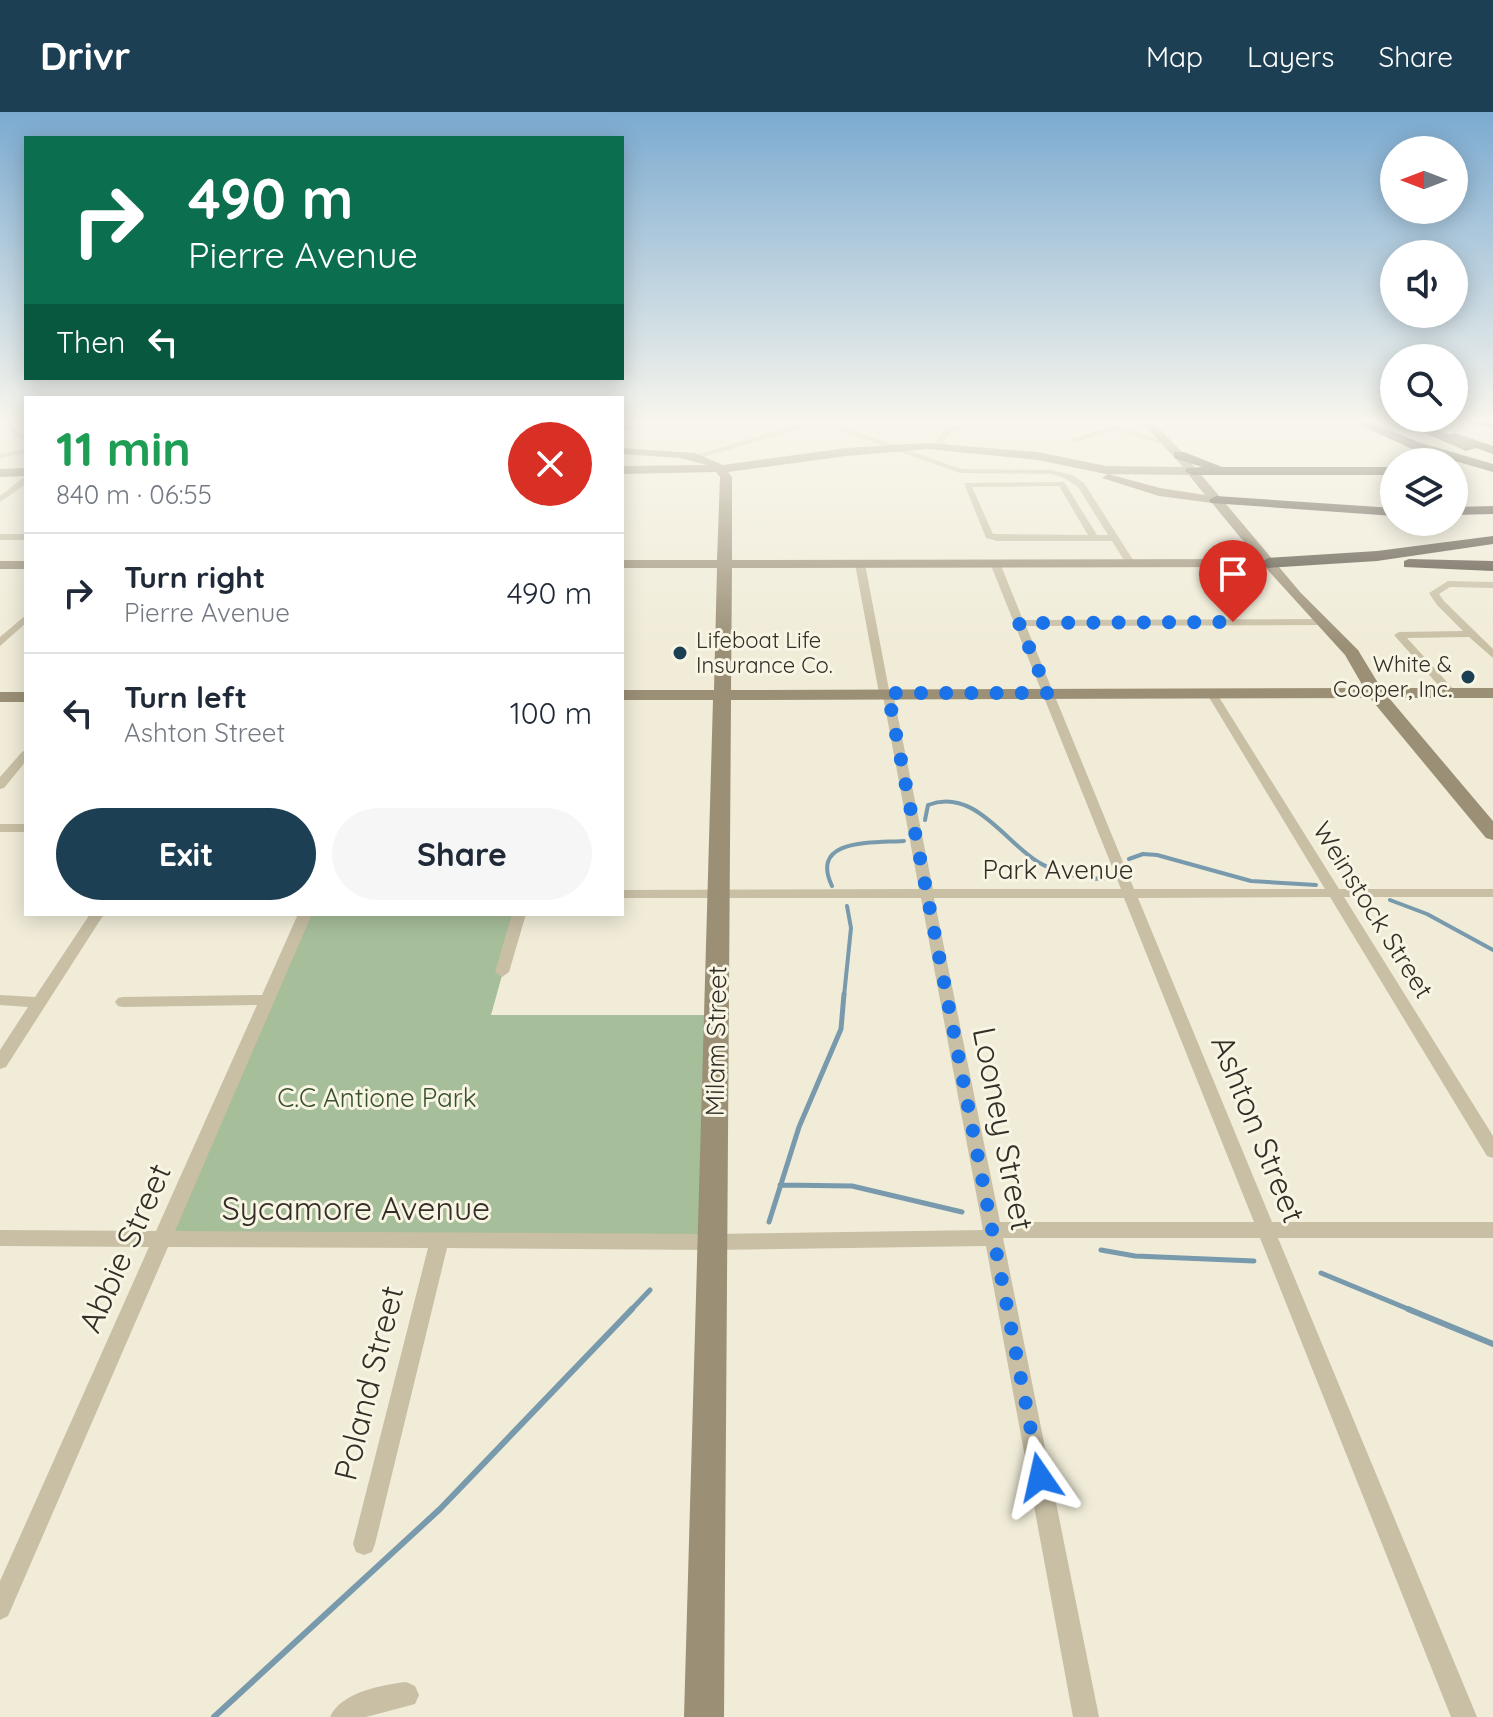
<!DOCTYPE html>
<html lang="en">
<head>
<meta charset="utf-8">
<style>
	body { margin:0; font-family:Quicksand,sans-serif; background:#f6f6f7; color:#1f2937; height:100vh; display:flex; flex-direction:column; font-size:30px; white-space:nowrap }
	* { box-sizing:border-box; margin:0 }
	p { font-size:26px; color:#747a83 }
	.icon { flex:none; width:44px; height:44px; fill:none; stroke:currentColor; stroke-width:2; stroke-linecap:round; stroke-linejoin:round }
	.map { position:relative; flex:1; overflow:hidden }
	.panel { position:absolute; left:24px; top:284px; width:600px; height:520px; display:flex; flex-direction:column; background:#fff; border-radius:0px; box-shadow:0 4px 20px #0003 }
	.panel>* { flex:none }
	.guide { position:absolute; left:24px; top:24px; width:600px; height:244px; border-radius:0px; box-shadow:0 4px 20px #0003; background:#0b6e4f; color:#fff; overflow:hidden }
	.needle { width:52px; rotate:270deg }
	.buttons { position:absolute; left:1380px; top:24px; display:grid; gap:16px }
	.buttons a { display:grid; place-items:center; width:88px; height:88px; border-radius:50%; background:#fff; box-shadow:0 4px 20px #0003; font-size:40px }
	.pin { position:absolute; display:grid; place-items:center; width:68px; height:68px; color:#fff; margin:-82px -34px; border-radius:50% 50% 50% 0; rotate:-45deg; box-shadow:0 0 8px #0007 }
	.pin .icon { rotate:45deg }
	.me { position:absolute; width:88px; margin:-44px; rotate:349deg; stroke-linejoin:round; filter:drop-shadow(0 0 6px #0008) }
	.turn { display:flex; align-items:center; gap:28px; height:168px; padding:0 32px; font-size:36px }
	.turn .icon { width:104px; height:104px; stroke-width:2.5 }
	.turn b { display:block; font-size:56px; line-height:68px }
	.then { display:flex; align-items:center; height:76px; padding:0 32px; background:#0003; gap:16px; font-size:30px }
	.round { display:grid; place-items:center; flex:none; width:84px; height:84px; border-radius:42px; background:#f6f6f7 }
	.headline { display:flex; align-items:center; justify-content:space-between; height:136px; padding:0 32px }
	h1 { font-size:48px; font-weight:800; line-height:60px; color:#1e9e55 }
	.cta { display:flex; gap:16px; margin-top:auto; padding:16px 32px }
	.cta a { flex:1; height:92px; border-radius:48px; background:#1d3f53; color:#fff; font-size:32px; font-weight:800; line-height:92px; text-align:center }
	.cta a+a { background:#f6f6f7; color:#1f2937 }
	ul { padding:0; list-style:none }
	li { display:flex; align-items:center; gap:24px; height:120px; padding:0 32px; border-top:2px solid #e0e1e3 }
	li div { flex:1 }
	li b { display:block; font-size:30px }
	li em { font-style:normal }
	header { display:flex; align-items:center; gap:48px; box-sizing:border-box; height:112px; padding:0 40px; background:#1d3f53; color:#fff }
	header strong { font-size:38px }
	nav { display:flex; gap:44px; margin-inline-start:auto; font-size:28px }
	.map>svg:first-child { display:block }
	.green { fill:#a6be99 }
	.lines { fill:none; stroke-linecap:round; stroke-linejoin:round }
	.stream-far2 { stroke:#789aac; stroke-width:4 }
	.stream-far1 { stroke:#789aac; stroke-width:5 }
	.stream { stroke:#789aac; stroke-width:6 }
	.street { fill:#c8bfa5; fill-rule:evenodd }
	.secondary { fill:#9b8f76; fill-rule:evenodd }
	.highway { fill:#544b3d; fill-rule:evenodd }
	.route { stroke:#1a73e8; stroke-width:14; stroke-dasharray:0 25.2 }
	.poi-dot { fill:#1d3f53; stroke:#f8f5e4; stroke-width:3 }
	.labels { text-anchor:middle; stroke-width:6; stroke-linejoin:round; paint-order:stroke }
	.far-poi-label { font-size:22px; fill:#332e26; stroke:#f8f5e4; text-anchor:start }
	.street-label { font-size:26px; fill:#332e26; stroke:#f8f5e4 }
	.park-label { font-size:26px; fill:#37512b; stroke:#f8f5e4 }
	.near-street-label { font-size:32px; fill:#332e26; stroke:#f8f5e4 }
</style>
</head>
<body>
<header>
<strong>Drivr</strong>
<nav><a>Map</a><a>Layers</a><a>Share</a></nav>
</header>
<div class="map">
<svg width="1493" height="1605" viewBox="0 0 1493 1605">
	<rect width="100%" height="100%" fill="#f0ecd8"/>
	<path class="green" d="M305,802H519L491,903H717L713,1130L161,1127Z"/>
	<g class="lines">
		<path class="stream-far2" d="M925,708L928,693C974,675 1005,730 1038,750C1058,762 1080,766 1103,767
			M1129,747L1143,742L1157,743L1251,769L1316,773
			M832,774C809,726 873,731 904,729
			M1390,788L1427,802L1493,838
			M844,884L851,816L847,794"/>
		<path class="stream-far1" d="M780,1073L852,1074L962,1100
			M769,1110L799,1015L841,917L844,882
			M1101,1138L1135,1144L1254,1149
			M1321,1161L1413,1199
			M630,1199L650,1178"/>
		<path class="stream" d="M1408,1197L1493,1232
			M214,1605L440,1397L632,1197"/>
		<path class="street" d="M0,308H26V310L11,313L26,325V331L0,311Z
			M650,308H662L622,320V316Z
			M813,308H824L961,357L1052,358L1072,363L1084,371L1135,451L1127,453L1112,429H997L986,426L964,371L1064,370L1097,423H1108L1078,375L1066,367L1052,362L960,361L819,311L697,347L690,345ZM1059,374L1088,423L993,422L972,375Z
			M973,308H984L952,320L944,329L947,335L940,337L936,329L946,316Z
			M1085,308H1096L1167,330L1163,332L1114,318L1073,331V327L1107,316Z
			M26,337V341L0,346V342Z
			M23,366H26V372L0,390V384Z
			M0,422H26V428H0Z
			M860,449L865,452L889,578L893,581L933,777H1121L990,451L995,448L1000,451L1023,508L1321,507L1326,510L1321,513L1026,514L1134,777H1325L1207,582L1212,579L1217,582L1339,777H1493V785H1344L1493,1024V1046L1487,1044L1330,785L1138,786L1272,1110H1493V1126H1278L1477,1605H1451L1260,1126H1003L1099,1605H1073L986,1134L713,1138L447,1136L375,1432L372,1440L364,1443L356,1440L353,1432L428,1136L168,1135L8,1504L0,1508V1469L149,1135L0,1134V1118L156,1119L257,893L123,895L118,894L115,890L118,886L123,885L262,883L298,802H312L175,1119L713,1122L983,1118L921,786H622V778L919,777L883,584L879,581L855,452ZM934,786H1124L1254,1110H1000Z
			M1448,469L1493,470V476L1450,475L1439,482L1444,489L1493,537V546L1469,525L1407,526L1455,579V583H1447L1394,523L1399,520L1463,519L1437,493L1429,481Z
			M26,503V511L0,534V525Z
			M26,638V649L4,676L0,677V665L22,640Z
			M0,712H26V720H0Z
			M90,802H104L6,955L0,957V938L28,895L0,893V883L35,885Z
			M512,802H526L509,860L502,865L495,860Z
			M406,1570L415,1574L419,1583L415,1592L366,1605H330C341,1580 382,1573 406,1570Z"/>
		<path class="secondary" d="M1140,308H1151L1183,341L1300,480L1358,538L1381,576H1493V586H1389L1493,709V728L1486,726L1370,586L731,588L724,1605H684L713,588H622V578H714L717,456H622V448H717L720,365L716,360L622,362V354L707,353L680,346L622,342V336L695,341L723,353L846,336L927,331L1038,340L1106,354L1183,355ZM927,337L1038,348L1106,362L1189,363L1205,383L1160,376L1108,362L1102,366L1159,384L1212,391L1258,447L732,448V365L728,360L846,344ZM1265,455L1345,543L1364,576L731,578L732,456Z
			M26,356V364L0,365V357Z
			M0,449H26V457H0Z
			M0,580H26V590H0Z"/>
		<path class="highway" d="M1349,308H1366L1418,330L1493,352V360L1410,336Z
			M1395,308H1412L1450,323L1455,321L1493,334V342L1476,336L1466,339Z
			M1464,308H1493V316L1466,311Z
			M1174,340H1184L1222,355H1394V363H1192L1185,359L1187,356L1202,355L1174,346Z
			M1216,384L1394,396V404L1211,391L1209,388Z
			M1493,394V402L1454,403V395Z
			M1493,424V432L1377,449L1268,456L1260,451L1268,446L1377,439Z
			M1409,447L1493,449V459L1404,455V449Z"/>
	</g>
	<linearGradient id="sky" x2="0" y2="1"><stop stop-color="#7baad0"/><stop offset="0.58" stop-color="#f8f6ed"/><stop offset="1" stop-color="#f8f6ed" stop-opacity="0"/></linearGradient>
	<rect width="1493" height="533" fill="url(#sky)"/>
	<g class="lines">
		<path class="route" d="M1040,1365L888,581H1048L1019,511L1233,510"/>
	</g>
	<g class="poi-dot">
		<circle cx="680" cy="541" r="8"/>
		<circle cx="1468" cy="565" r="8"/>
	</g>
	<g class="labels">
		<g class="far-poi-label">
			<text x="696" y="536">Lifeboat Life<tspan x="696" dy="25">Insurance Co.</tspan></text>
			<text x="1452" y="560" text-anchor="end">White &amp;<tspan x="1452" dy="25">Cooper, Inc.</tspan></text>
		</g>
		<g class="street-label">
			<text x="1058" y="767">Park Avenue</text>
			<text transform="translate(1373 798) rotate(58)" y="9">Weinstock Street</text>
			<text transform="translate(716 929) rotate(-89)" y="9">Milam Street</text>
		</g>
		<g class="park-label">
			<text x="377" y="995">C.C Antione Park</text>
		</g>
		<g class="near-street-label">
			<text transform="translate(1003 1017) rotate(79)" y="11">Looney Street</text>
			<text transform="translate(1258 1017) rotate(68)" y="11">Ashton Street</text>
			<text x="356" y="1108">Sycamore Avenue</text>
			<text transform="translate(125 1136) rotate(-66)" y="11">Abbie Street</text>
			<text transform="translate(369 1271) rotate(-76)" y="11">Poland Street</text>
		</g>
	</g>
</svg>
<div class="buttons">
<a><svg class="needle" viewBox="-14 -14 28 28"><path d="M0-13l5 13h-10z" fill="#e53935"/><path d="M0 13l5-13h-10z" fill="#747a83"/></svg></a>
<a><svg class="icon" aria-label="sound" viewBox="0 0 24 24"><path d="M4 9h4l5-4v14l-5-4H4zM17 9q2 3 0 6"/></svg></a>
<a><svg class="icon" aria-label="search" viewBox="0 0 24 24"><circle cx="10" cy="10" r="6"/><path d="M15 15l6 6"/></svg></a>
<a><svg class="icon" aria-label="layers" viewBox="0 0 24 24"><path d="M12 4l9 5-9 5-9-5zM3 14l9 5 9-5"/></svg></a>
</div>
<div class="pin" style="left:1233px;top:510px;background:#d93025"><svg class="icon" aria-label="arrive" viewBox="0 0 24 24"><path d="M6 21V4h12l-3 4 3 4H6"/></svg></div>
<svg class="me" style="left:1040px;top:1365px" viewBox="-20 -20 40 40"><path d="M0-17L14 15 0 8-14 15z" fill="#1a73e8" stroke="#fff" stroke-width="4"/></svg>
<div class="guide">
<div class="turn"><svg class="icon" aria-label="right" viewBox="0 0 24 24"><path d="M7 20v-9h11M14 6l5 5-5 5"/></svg><div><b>490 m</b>Pierre Avenue</div></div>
<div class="then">Then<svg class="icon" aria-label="left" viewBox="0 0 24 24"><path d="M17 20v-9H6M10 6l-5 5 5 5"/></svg></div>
</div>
<section class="panel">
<div class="headline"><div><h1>11 min</h1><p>840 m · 06:55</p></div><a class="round" style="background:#d93025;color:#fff"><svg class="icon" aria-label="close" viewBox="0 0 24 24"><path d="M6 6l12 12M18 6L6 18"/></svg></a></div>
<ul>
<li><svg class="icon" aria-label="right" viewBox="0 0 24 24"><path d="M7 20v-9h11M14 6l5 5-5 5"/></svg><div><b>Turn right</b><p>Pierre Avenue</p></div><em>490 m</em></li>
<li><svg class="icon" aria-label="left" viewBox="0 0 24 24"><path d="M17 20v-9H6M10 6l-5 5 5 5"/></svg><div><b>Turn left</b><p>Ashton Street</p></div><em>100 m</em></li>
</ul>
<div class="cta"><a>Exit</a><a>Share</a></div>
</section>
</div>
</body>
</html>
